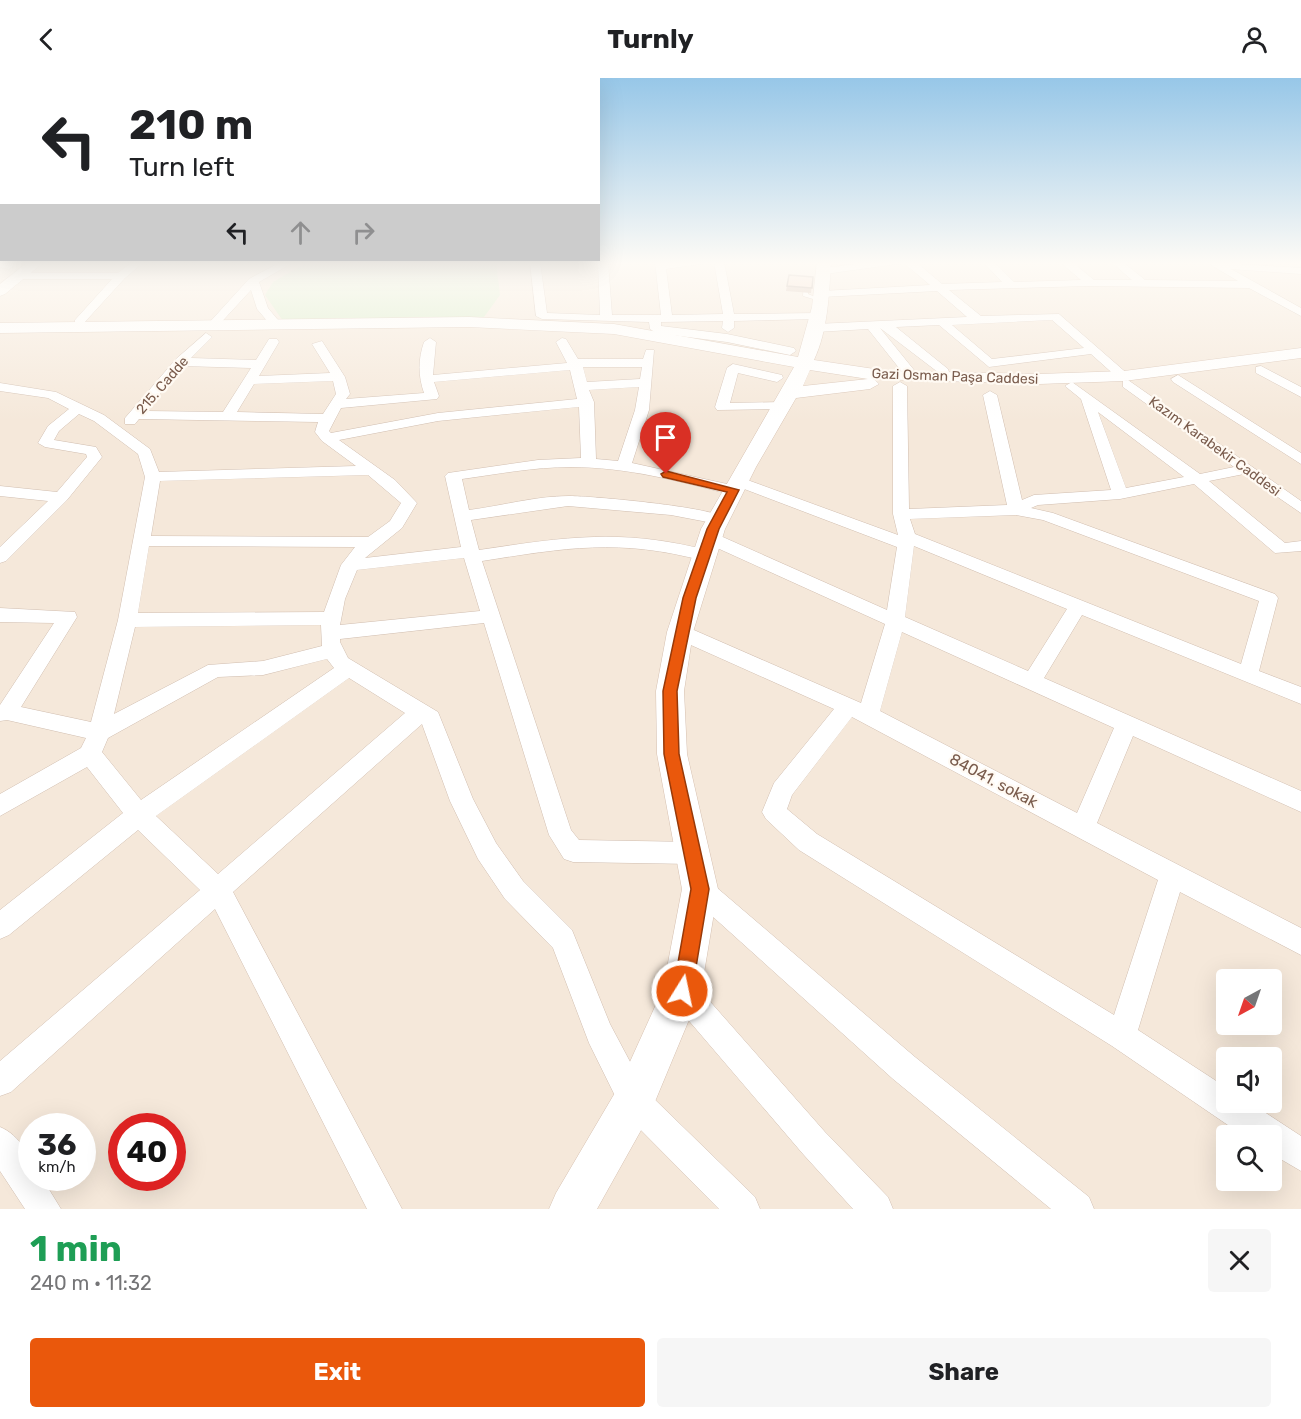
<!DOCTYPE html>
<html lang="en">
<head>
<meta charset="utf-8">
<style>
	body { margin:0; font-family:Rubik,sans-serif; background:#f6f6f6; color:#202124; height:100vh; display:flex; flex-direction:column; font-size:22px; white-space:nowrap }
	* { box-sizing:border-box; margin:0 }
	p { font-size:20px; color:#757577 }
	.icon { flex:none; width:33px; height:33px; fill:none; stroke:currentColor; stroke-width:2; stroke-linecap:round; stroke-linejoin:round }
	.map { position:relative; height:1131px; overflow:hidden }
	.panel { display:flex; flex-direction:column; background:#fff; flex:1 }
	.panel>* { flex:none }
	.top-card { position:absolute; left:0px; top:0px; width:600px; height:183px; box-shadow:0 6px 24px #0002; background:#fff; color:#202124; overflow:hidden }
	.needle { width:39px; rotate:220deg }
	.buttons { position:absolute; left:1216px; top:891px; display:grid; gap:12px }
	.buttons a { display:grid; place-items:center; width:66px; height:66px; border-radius:6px; background:#fff; box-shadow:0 6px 24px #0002; font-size:30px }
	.speed { position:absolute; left:18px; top:1035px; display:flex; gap:12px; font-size:30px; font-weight:700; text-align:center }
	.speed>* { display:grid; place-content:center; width:78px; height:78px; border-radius:50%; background:#fff; box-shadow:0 6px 24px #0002; line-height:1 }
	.speed small { font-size:15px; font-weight:400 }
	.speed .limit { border:9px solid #d22; background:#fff; color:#111 }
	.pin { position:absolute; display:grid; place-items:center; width:51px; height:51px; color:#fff; margin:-62px -26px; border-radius:50% 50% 50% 0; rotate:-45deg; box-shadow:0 0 6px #0007 }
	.pin .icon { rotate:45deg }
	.me { position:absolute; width:66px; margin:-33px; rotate:10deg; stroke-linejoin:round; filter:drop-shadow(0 0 4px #0008) }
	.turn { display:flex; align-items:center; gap:21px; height:126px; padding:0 30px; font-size:27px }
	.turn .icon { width:78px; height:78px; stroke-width:2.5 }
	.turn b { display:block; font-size:42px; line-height:51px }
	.lanes { display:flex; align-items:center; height:57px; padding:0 30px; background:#0003; justify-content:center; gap:30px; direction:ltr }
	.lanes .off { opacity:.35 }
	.round { display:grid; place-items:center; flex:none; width:63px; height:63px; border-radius:6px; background:#f6f6f6 }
	.headline { display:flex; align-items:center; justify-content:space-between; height:102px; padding:0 30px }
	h1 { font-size:36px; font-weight:700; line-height:45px; color:#1e9e55 }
	.action { display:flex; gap:12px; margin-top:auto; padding:12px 30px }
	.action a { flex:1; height:69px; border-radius:6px; background:#ea580c; color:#fff; font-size:24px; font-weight:700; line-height:69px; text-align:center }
	.action a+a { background:#f6f6f6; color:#202124 }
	header { display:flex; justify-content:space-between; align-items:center; height:78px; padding:0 30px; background:#fff; font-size:27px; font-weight:700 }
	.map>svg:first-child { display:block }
	.residential { fill:#f5e8da; fill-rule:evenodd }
	.green { fill:#d8ecc9 }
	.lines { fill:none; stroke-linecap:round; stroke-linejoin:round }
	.lane-casing { stroke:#d1beb0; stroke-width:1 }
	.street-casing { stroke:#d1beb0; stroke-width:1 }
	.secondary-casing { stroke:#d6c0b0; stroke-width:1 }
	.lane { fill:#fff; fill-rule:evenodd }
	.street { fill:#fff; fill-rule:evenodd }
	.secondary { fill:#fff; fill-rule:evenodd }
	.wall { fill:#d1b7a8 }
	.building { fill:#f3d5c3; stroke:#aa9588; stroke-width:1.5 }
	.route { fill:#ea580c; stroke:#983908; stroke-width:1.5 }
	.labels { text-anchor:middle; stroke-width:4.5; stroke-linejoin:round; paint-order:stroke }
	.far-street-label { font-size:14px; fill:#7a5c4d; stroke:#fffaf3 }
	.street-label { font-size:16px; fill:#7a5c4d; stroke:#fffaf3 }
</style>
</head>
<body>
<header><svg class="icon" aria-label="back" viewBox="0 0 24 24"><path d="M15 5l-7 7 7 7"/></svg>Turnly<svg class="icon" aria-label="person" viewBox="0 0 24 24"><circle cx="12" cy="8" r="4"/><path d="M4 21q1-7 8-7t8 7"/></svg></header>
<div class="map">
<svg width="1301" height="1131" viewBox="0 0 1301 1131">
	<rect width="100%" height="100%" fill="#fdf6ec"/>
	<path class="residential" d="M0,184H1301V1131H0ZM1227,902H1272V946H1227ZM1227,980H1272V1024H1227ZM32,1048H82V1100H32ZM122,1048H172V1100H122ZM1227,1058H1272V1102H1227Z"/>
	<path class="green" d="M308,184H496L500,217L484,239L431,243H283L265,217L273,204Z"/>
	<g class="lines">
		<defs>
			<path id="lane" d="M806,203L808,204V216L823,222V224L803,218L804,204Z"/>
			<path id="street" d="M0,184L13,186L14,188L9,191L0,189Z
				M132,184H144L125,200L83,246H75V242L112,201H19L14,198L19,195H118Z
				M281,184H294L259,204L268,230L278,242L276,244H268L257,231L251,212L216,250H208V246L249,201Z
				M530,184H540L547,235L600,237L598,184H608L612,237H661L655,184H714L666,191L672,237L723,236L714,184H724L734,236L818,235L824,238L818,241L734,243V250L728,254L722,250L723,243L661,244V248L727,256L794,270L796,273L790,277L727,264L656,255L650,251L649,244L542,241L536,238Z
				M871,184H916L942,206L1002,204L983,184H994L1014,204L1081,202L1060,184H1072L1094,202H1132L1111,184H1123L1145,202L1238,203L1206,184L1301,190V196L1231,191L1301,230V238L1249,210L1089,208L949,212L981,238L1059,236L1130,298L1129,301H1119L1091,276L989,289L939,247L896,249L948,291L949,294L943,298L880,250L914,292L908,296L903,295L868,251L816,254L810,250L816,246L967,239L937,213L822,219L817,216L822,213L930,207L904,185L825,196L820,193L825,190ZM1052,242L1084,270L992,281L952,247Z
				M206,255L212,259L191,280L256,282L269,261H277L279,264L259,298L330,295L312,266L322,263L345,299L350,316L346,321L424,315C418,298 418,281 424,264L430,260L436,264L433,297L567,285L556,264L562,260L566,261L578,281H643L646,272H654L649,332L632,385L736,408L729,403L732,400H742L898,457L893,436V308L900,304L907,308L909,431L1007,427L983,317L990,313L997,317L1022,422L1034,417L1111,412L1081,321L1065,308L1072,304L1200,396L1234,389L1123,309V303L1128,302L1301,423V435L1244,396L1209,403L1285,465L1301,463V473L1275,475L1194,406L1120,421L1038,427L1031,430L1053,435L1275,516L1278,520L1259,593L1301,609V626L1082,537L1044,600L1301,713V734L1133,658L1097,745L1301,850V877L1180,814L1138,952L1227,1010V1024H1249L1301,1058V1093L1272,1076V1058H1244L1112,968L799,772L766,741L762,734L774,705L834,631L673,559L670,554L673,549H687L861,625L885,546L704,464L702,460L704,456H716L887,532L897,469L739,409L741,412L739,415L733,417C679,403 626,389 571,389C534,389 498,396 462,401L469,432C501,428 536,418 569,418C590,418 717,429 726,441L718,446L671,437L568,428L471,442L479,472C566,459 623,450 710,473L713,477L710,481L704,483C620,460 565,470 482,483L571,752L579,762L693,764L702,767L705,775L702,783L693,786L573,784L564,781L549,757L484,545L340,561V564L348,580L438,634L473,721L496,765L523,803L572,852L610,946L645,1012L755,1119L760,1131H719L623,1034L589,965L553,870L505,821L478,781L450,723L422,646L233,814L402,1131H367L215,831L11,1014L0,1018V983L200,812L138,752L9,857L0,861V832L123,735L87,689L0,738V716L81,670L86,660L7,642L0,643V627L54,545L0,544V530L75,534L77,539L21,629L91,644L118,542L145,399L138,376L94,343L79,336L59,353L54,362L96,369L102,379L67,422L6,483L0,485V469L48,423L0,418V408L57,414L87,379L86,376L45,369L38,365L48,348L69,331L48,320L0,313V305L56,314L104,337L150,371L159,394L356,388L322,363L315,354L318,344L139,341L135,346H125V340L176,281ZM183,288L251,290L223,334L146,333ZM583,289H642L640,301L587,304ZM570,292L577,321L438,335L331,355L329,353L341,330L437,321L439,318L434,304ZM333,303L336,316L323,336L237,334L254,306ZM639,309L635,332L618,383L596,381L594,324L589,312ZM579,329L581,380L538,382L448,395L445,398L461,469L365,480L402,450L417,425L395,402L339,362L438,343ZM1098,334L1184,399L1126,410ZM368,397L401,425L390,443L368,459L151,458L160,403ZM1016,437L1043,442L1259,523L1241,586L915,456L910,441ZM149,468L355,469L341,487L324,534L138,535ZM914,468L1067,531L1028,593L905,539ZM464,480L480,533L340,547L345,521L357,492ZM321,547L322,568L263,583L208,587L114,636L135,549ZM902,554L1114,650L1077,735L880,633ZM327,581L334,590L141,722L102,674L108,660L218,599L263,597ZM349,600L405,635L218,796L156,738ZM852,639L1158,802L1114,937L817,756L787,731L792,717Z
				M733,286L782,297L783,300L777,304L738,295L730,325L782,324L787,325V331L717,332L715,329L727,290Z
				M1261,288L1301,309V319L1256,295V289Z
				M1178,297L1301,375V386L1173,304L1171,301Z
				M700,799L709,803L915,979L1089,1119L1094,1131H1051L893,1001L691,819L687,811L691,803Z
				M682,899L692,903L825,1054L888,1119L893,1131H853L803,1076L672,923L668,913L672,903Z
				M0,1049C20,1057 32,1079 32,1100H42L61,1131H25L0,1093Z"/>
			<path id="secondary" d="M28,184H44L5,216L0,218V206Z
				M817,184H831C829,217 828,252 814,282L888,293L1039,296L1124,293L1301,270V280L1124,303L1039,306L874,301L879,306L870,311L796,320L756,389L725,451L693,554L684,613L687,676L718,811L701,913L649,1038L597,1131H549L556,1115L619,1008L663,911L682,811L657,676L656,613L667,554L701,451L794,289L614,256L469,249L0,255V245L469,239L614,246L798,279L812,229ZM810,292L868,301L803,308Z"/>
		</defs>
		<use href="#lane" class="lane-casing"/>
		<use href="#street" class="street-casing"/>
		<use href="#secondary" class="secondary-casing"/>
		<use href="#lane" class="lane"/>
		<use href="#street" class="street"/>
		<use href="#secondary" class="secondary"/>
	</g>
	<path class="wall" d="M789,197L813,199L811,215L786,213Z"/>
	<path class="building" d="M789,197L813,199L812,210L787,208Z"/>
	<linearGradient id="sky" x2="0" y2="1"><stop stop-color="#97c7e8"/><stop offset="0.54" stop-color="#fefbf6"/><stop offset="1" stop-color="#fefbf6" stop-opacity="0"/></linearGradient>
	<rect width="1301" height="343" fill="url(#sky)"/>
	<path class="route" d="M666,393L739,412L719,451L696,520L677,613L679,676L709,811L692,913L689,920L682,923L676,920L673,913L691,811L664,676L663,613L683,520L707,451L727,414L663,399L661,396Z"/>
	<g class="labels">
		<g class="far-street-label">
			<text transform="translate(955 298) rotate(2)" y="5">Gazi Osman Paşa Caddesi</text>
			<text transform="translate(162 307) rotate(-49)" y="5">215. Cadde</text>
			<text transform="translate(1215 368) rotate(36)" y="5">Kazım Karabekir Caddesi</text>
		</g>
		<g class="street-label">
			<text transform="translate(994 702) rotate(28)" y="6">84041. sokak</text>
		</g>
	</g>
</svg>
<div class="buttons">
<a><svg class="needle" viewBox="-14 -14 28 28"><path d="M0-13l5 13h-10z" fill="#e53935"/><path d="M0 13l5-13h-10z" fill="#757577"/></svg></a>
<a><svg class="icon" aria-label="sound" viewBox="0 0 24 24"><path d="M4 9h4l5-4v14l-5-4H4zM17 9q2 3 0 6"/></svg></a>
<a><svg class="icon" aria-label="search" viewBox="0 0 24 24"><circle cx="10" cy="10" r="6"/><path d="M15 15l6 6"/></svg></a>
</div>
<div class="speed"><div>36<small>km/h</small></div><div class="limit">40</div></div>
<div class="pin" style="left:666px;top:396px;background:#d93025"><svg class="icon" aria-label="arrive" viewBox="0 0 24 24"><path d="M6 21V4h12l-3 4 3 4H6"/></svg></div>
<svg class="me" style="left:682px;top:913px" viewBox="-20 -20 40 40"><circle r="17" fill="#ea580c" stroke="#fff" stroke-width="3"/><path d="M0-11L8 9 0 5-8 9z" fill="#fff"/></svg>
<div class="top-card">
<div class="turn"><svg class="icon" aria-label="left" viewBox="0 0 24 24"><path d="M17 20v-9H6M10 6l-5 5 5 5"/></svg><div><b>210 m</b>Turn left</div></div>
<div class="lanes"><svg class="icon" aria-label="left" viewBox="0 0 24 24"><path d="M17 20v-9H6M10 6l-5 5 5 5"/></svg><svg class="icon off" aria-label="ahead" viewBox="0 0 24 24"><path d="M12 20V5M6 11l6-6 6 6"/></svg><svg class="icon off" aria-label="right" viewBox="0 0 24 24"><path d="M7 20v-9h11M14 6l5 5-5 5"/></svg></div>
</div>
</div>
<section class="panel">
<div class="headline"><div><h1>1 min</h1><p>240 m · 11:32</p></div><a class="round"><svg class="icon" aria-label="close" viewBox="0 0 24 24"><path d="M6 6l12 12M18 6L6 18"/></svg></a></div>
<div class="action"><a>Exit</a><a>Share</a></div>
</section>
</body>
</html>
